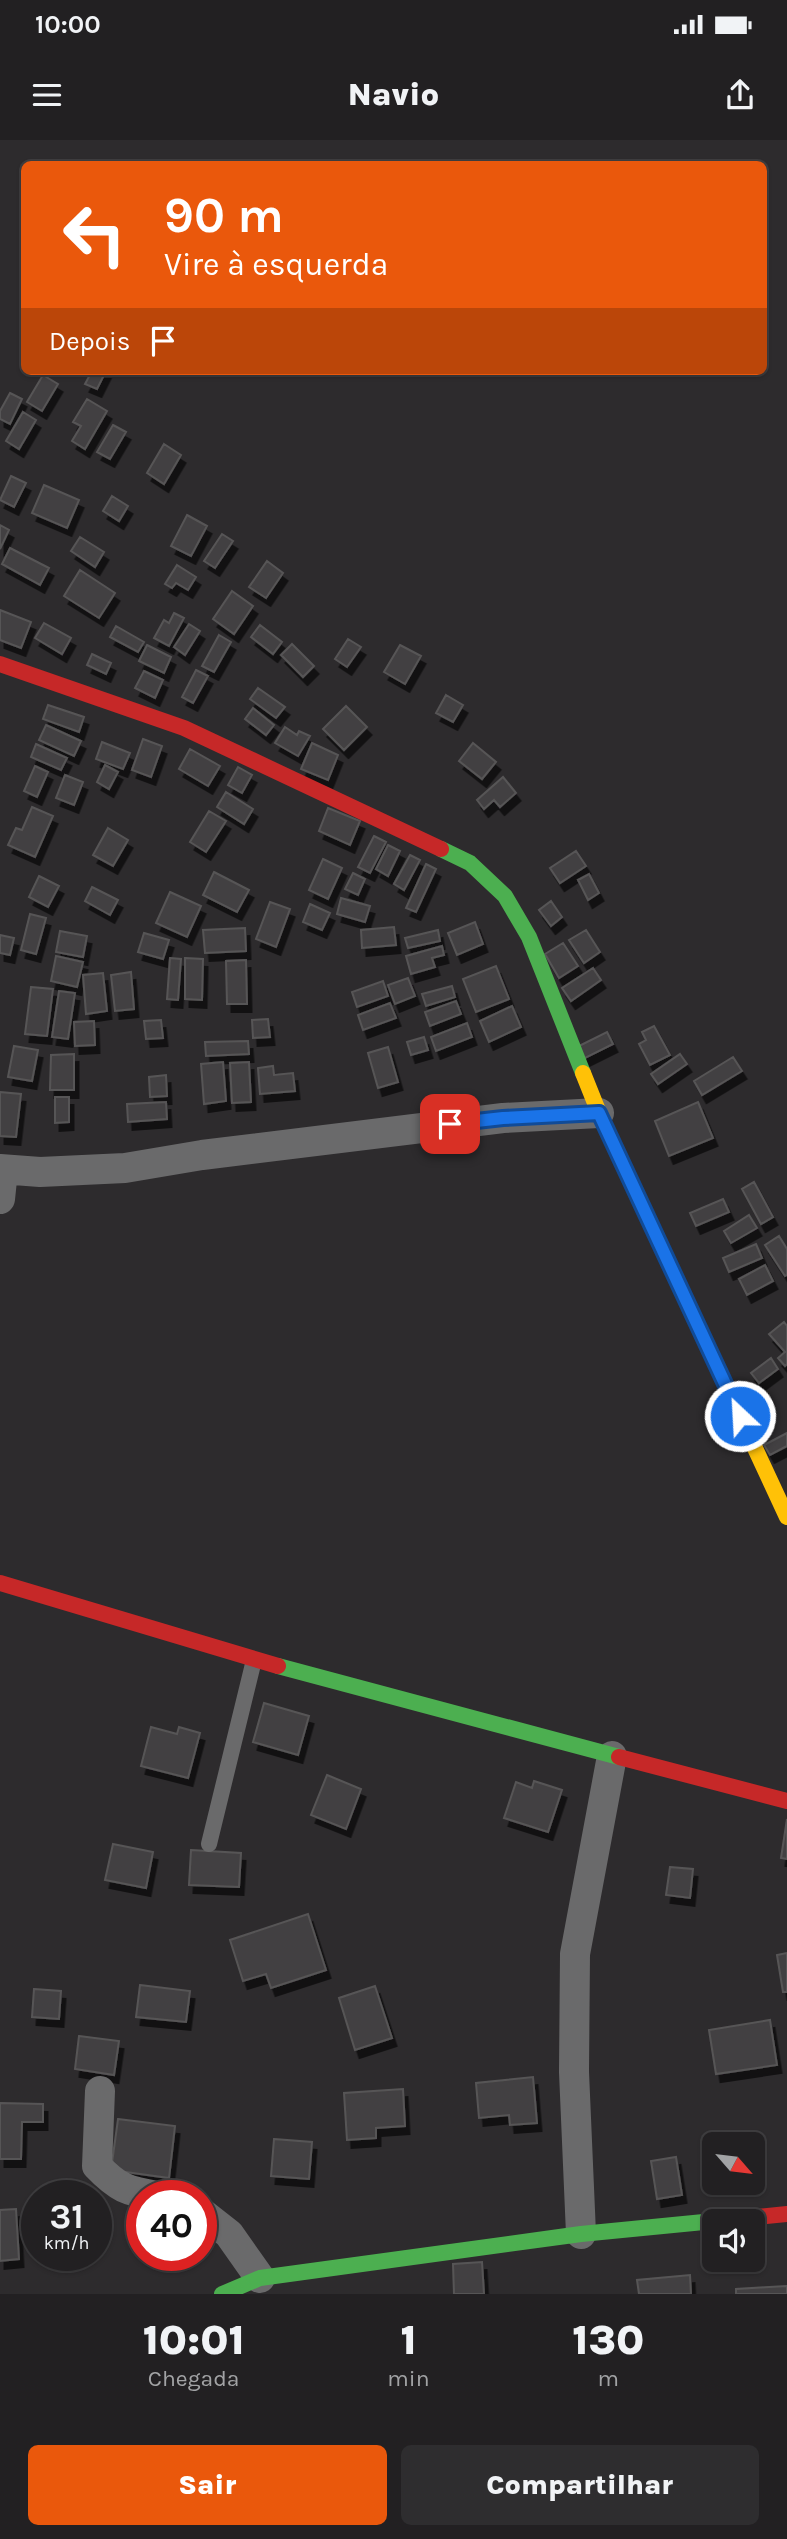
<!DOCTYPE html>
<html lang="pt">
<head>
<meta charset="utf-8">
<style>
	body { margin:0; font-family:Karla,sans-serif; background:#2e2d2f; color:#f1f3f6; height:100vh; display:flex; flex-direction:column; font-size:26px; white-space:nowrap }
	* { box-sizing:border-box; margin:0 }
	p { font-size:23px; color:#a2a3a5 }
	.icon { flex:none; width:38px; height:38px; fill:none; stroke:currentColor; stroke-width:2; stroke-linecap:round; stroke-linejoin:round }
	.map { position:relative; height:2154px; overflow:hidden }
	.side { display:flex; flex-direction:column; background:#222022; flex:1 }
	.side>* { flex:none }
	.hud { position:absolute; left:21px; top:21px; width:746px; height:214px; border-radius:10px; box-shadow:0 2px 5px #0004,0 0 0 2px #3f3e40; background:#ea580c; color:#fff; overflow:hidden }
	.needle { width:46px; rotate:118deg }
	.fabs { position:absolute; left:702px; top:1992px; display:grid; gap:14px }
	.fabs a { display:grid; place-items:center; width:63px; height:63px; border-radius:10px; background:#222022; box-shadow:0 2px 5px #0004,0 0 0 2px #3f3e40; font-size:35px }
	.speed { position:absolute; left:21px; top:2040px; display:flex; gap:14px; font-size:35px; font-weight:700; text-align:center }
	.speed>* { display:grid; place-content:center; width:91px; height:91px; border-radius:50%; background:#222022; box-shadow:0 2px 5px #0004,0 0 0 2px #3f3e40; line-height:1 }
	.speed small { font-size:18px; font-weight:400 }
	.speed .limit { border:10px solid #d22; background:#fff; color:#111 }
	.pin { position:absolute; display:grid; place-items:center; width:60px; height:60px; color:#fff; margin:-30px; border-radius:14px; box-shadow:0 4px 10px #0006 }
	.me { position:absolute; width:77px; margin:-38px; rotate:335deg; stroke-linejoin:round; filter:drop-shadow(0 0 5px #0008) }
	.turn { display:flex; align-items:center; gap:24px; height:147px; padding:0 28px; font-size:32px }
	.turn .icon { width:91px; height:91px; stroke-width:2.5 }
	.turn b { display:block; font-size:49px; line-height:60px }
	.then { display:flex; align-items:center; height:66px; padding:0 28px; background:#0003; gap:14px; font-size:26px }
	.eta { display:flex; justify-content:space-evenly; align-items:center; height:119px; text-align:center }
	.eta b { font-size:42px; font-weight:800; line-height:49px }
	.button { display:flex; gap:14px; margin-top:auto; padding:14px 28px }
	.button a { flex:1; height:80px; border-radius:10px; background:#ea580c; color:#fff; font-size:28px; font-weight:800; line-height:80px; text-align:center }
	.button a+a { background:#2e2d2f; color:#f1f3f6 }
	.status { display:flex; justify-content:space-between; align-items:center; height:49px; padding:0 35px; background:#222022; direction:ltr }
	.status svg { height:19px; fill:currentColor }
	header { display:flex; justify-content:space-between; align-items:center; height:91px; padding:0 28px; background:#222022; font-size:32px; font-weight:800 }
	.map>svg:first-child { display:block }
	.building { fill:#434142; stroke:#575556; stroke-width:2; filter:url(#shadow) }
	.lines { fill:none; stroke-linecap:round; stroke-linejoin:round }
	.lane { stroke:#6a6a6b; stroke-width:16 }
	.street { stroke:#6a6a6b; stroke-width:30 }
	.fast { stroke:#4caf50; stroke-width:16 }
	.slow { stroke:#ffc107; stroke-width:16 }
	.jam { stroke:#c62828; stroke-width:16 }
	.route-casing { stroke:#114b97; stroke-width:18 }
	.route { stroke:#1a73e8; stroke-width:12 }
</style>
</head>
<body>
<div class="status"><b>10:00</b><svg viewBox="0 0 49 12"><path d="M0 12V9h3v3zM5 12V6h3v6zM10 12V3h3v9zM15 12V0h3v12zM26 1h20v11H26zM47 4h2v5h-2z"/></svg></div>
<header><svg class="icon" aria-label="menu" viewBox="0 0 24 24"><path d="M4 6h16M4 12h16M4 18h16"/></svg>Navio<svg class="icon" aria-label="share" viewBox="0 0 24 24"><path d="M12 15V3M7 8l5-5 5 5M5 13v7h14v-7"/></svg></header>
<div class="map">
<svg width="787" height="2154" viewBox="0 0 787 2154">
	<defs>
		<filter id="shadow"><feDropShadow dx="4.5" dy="8" stdDeviation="0" flood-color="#0009"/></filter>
	</defs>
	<rect width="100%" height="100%" fill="#2d2b2d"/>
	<path class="building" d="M92,231H106L97,249L85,244Z
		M43,235L58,244L42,271L27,262Z
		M10,253L22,259L10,284L0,279V271Z
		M87,259L107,271L85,309L72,301L81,286L73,282Z
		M23,272L36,280L19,309L6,301Z
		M113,285L126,292L110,319L97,312Z
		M164,304L181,315L164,344L147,333Z
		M11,336L26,343L14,367L0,360Z
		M44,345L79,360L67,388L32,373Z
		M112,356L128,366L119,381L103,371Z
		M187,375L207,386L191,416L171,406Z
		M0,385L9,390L0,409Z
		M222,394L233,401L215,428L204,421Z
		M80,397L104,412L95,427L71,411Z
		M10,408L49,428L40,445L2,424Z
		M267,421L283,433L266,458L249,447Z
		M177,425L196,437L188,450L176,443L172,448L165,444Z
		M80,430L115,453L99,478L64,456Z
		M232,451L253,466L234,494L213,479Z
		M0,470L31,482L21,508L0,500Z
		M174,473L184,478L169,506L154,498L164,480L169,483Z
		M44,483L71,498L62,514L35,498Z
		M189,484L200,491L185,515L174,507Z
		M260,485L282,502L273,514L251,497Z
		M116,486L144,502L138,512L110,497Z
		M219,495L231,502L214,532L202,526Z
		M348,499L361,507L347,527L335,519Z
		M292,504L314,526L303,537L281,515Z
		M147,505L171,517L164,533L139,521Z
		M400,505L421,516L405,544L384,532Z
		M92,514L111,523L106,534L87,525Z
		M196,530L208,536L193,563L182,557Z
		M144,531L163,540L155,558L135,548Z
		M258,548L285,567L276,578L250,559Z
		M446,555L463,565L453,582L436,573Z
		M48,565L84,577L79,592L43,579Z
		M346,566L367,587L344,610L323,589Z
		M253,568L274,585L266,595L245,579Z
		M46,585L81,601L74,616L39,600Z
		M285,587L297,595L299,591L310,596L298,616L275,603Z
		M143,599L162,606L151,637L132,630Z
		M102,602L130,613L123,629L96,619Z
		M312,603L338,615L328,640L301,629Z
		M473,603L496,622L482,639L459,621Z
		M36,604L67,618L61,630L31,617Z
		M190,609L220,626L208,646L179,629Z
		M105,625L118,632L109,649L97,642Z
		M35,626L48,632L37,657L24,651Z
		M238,627L252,635L242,653L228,645Z
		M65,635L83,642L74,665L56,658Z
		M503,637L516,653L500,667L494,660L484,669L477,660Z
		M226,652L253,669L244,684L217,667Z
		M32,667L53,676L35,717L8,705L16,688L22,690Z
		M328,668L360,681L350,705L319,691Z
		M209,671L226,681L206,712L190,702Z
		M108,688L128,700L113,726L93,715Z
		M374,696L386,702L370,733L358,727Z
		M388,705L400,711L388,736L376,729Z
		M576,711L586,726L560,743L550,728Z
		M410,715L420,720L404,750L394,744Z
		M323,719L342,728L328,759L309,750Z
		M426,724L436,729L416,772L406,768Z
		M214,732L249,750L237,772L203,755Z
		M353,733L365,739L358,755L345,749Z
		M589,734L599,753L588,760L578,740Z
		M39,736L59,746L48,767L29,757Z
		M92,747L118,760L110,775L85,761Z
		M170,752L201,766L187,797L156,783Z
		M341,758L370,766L365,782L337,774Z
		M551,761L562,777L551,786L539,770Z
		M270,762L290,769L276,807L256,799Z
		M310,764L330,773L322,790L303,782Z
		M30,774L46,778L36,814L21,810Z
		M475,782L483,804L457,815L448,793Z
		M394,787L396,805L362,808L361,790Z
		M245,788L246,811L205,813L203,790Z
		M438,790L440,801L408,808L405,798Z
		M586,790L600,812L584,823L569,800Z
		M60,791L87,796L83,817L56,812Z
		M144,793L169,800L163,819L138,812Z
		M0,795L14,798L10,815L0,813Z
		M563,803L578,826L559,838L545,814Z
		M442,806L444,815L432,818L435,827L411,834L406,816Z
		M56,816L83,822L77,847L51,841Z
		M170,818L181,819L178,860L167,859Z
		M185,818L203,819L202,860L185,859Z
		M246,820L247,864H227L226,821Z
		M496,826L509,859L476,872L463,839Z
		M593,828L601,840L571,861L562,848Z
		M131,832L134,869L115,871L111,835Z
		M103,833L107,871L86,874L83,835Z
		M408,838L415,856L395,864L388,845Z
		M383,841L388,856L357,867L352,852Z
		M452,846L455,857L426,866L422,854Z
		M31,847L53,849L47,896L25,894Z
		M59,851L75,853L68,899L52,897Z
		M456,861L461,874L430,886L425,872Z
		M390,863L396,878L363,890L358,875Z
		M512,866L521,887L489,902L480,881Z
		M268,879L270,897L253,898L252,880Z
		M161,880L163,898L146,899L144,881Z
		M94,881L95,905L75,906L74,882Z
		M467,883L472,897L436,911L431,897Z
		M654,886L670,915L650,925L639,904L646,900L642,892Z
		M607,892L613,904L581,920L575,908Z
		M424,897L428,910L411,915L407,902Z
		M248,901L249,914L206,916L205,902Z
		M14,906L38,910L32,941L8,937Z
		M388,907L398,942L378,948L368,913Z
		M74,914V950H50L51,915Z
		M680,914L687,924L658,944L651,934Z
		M733,917L742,931L702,955L694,941Z
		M223,922L226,961L204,964L201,924Z
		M249,922L251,962L232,963L230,923Z
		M273,926L274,935L293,933L295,951L260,954L258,928Z
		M166,935L167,956L150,957L149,937Z
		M0,952L21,954L16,997L0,996Z
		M55,957H69V982L55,983Z
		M166,962L167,979L128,982L127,964Z
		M698,962L713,998L669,1016L655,981Z
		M754,1042L773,1077L761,1084L742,1049Z
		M723,1059L729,1072L696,1086L690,1073Z
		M749,1075L757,1088L731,1103L724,1091Z
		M779,1096L787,1109V1135L785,1136L765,1105Z
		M756,1104L762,1118L729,1132L723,1118Z
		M765,1125L773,1141L747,1155L739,1139Z
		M784,1182L787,1186V1224L785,1226L778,1218L785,1212L769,1194Z
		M771,1218L778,1229L759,1243L751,1233Z
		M787,1293V1306L770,1315L764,1305Z
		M264,1563L309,1576L298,1615L253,1602Z
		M151,1587L177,1594L179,1587L200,1593L188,1638L141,1626Z
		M327,1635L361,1649L346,1689L311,1675Z
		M534,1641L562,1650L548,1692L504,1678L516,1642L532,1648Z
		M787,1679V1719L781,1718Z
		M113,1704L153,1712L146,1748L105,1740Z
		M191,1710L241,1713L239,1747L189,1745Z
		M670,1727L693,1729L690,1758L666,1755Z
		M308,1774L326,1830L271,1848L266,1834L243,1841L230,1800Z
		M787,1813V1852H783L777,1815Z
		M140,1845L190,1851L186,1882L136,1877Z
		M375,1846L392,1898L355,1910L339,1858Z
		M34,1849L61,1851L59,1879L32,1877Z
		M770,1880L777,1925L716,1934L709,1890Z
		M79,1896L119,1901L114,1935L75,1929Z
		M533,1937L537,1983L510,1985L509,1975L479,1978L476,1943Z
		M403,1949L405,1986L376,1988V1998L347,2000L344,1953Z
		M0,1963L43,1964V1982H22L21,2019H0Z
		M118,1979L175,1986L169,2038L111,2030Z
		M274,1999L312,2002L309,2039L271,2036Z
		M676,2017L682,2055L657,2059L651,2021Z
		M714,2018V2042H728L707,2045L704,2019Z
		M16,2069L19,2119L0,2121V2070Z
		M482,2122L484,2154H454L453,2124Z
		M690,2135L691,2154H639L637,2140Z
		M787,2146V2154H736V2149Z"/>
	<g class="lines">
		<path class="lane" d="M209,1704L254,1520"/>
		<path class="street" d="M0,1029L40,1032L125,1028L202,1015L503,978L599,973
			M0,1059L3,1030
			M100,1951L97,2026C118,2048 127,2051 157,2056
			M201,2072L229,2094L260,2138
			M581,2094L574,1932L575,1814L612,1616"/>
		<path class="fast" d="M441,709L470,723L505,756L529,797L583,933
			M278,1526L619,1617
			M222,2154L260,2138L581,2094L714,2081"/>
		<path class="slow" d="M583,933L599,973L787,1377"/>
		<path class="jam" d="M0,524L184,588L441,709
			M0,1443L278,1526
			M619,1617L787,1661
			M719,2081L787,2074"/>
	</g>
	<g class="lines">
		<defs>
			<path id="route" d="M450,984L503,978L599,973L740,1276"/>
		</defs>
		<use href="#route" class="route-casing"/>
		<use href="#route" class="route"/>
	</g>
</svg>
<div class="fabs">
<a><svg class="needle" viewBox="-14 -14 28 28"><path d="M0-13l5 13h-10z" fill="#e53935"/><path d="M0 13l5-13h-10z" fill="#a2a3a5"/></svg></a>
<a><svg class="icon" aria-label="sound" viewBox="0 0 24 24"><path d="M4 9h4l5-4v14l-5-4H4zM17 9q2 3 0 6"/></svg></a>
</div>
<div class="speed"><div>31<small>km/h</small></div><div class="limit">40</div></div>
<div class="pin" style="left:450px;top:984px;background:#d93025"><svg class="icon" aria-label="arrive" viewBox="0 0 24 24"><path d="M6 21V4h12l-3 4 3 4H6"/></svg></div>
<svg class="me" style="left:740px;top:1276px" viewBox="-20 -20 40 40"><circle r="17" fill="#1a73e8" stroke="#fff" stroke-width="3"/><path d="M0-11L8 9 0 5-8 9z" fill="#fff"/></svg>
<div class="hud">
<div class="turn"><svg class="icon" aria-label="left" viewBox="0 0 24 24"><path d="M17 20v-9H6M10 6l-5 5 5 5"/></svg><div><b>90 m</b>Vire à esquerda</div></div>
<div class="then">Depois<svg class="icon" aria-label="arrive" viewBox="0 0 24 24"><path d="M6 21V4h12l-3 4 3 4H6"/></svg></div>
</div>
</div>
<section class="side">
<div class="eta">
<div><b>10:01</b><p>Chegada</p></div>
<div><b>1</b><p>min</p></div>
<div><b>130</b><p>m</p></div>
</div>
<div class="button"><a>Sair</a><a>Compartilhar</a></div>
</section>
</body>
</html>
